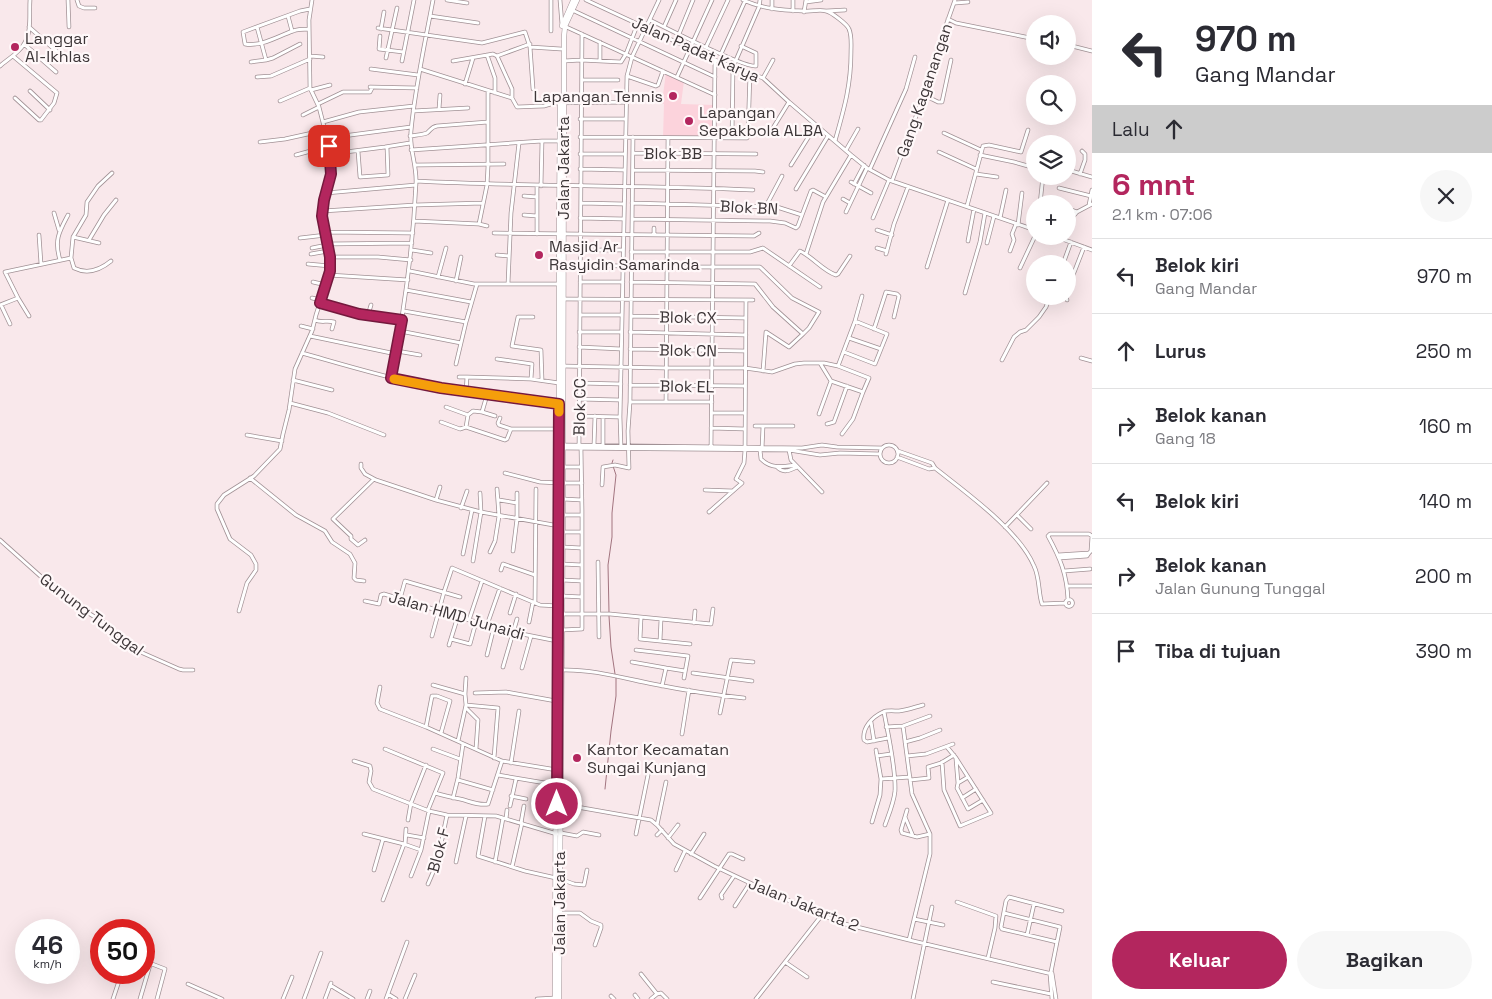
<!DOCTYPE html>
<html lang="id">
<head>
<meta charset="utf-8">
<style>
	body { margin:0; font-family:"Space Grotesk",sans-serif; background:#f7f7f7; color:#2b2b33; height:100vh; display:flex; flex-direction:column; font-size:19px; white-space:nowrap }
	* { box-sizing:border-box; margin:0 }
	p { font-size:16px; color:#7c7c81 }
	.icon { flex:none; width:28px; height:28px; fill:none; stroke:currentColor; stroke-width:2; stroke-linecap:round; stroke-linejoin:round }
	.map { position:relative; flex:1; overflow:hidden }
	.details { display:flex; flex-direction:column; background:#fff; width:400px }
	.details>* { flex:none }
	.top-card { background:#fff; color:#2b2b33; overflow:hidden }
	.buttons { position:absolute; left:1026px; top:15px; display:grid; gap:10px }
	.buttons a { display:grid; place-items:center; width:50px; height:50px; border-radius:50%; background:#fff; box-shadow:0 5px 20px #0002; font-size:25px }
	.speed { position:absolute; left:15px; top:919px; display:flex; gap:10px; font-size:25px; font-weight:700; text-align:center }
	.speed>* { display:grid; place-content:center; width:65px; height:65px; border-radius:50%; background:#fff; box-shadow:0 5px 20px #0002; line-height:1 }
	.speed small { font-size:12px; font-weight:400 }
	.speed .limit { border:8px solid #d22; background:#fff; color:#111 }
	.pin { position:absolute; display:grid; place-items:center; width:42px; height:42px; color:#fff; margin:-21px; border-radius:10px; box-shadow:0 2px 8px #0006 }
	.me { position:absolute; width:55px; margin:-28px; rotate:0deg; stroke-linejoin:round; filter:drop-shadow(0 0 4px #0008) }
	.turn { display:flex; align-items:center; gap:18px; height:105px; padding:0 20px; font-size:22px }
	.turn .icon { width:65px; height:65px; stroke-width:2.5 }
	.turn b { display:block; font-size:35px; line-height:42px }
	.then { display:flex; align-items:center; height:48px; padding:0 20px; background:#0003; gap:10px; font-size:19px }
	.round { display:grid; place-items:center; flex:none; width:52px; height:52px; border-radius:26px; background:#f7f7f7 }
	.headline { display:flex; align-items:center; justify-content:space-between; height:85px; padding:0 20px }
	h1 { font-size:30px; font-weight:800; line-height:38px; color:#b3265e }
	.action { display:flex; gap:10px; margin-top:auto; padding:10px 20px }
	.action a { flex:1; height:58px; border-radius:30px; background:#b3265e; color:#fff; font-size:20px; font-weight:800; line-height:58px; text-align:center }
	.action a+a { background:#f7f7f7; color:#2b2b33 }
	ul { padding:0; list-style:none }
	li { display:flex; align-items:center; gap:15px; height:75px; padding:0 20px; border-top:1px solid #e1e1e2 }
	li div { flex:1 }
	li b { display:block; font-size:19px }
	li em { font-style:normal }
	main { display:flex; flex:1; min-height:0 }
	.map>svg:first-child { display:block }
	.green { fill:#fcd3dc }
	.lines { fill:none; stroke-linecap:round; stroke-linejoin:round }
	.stream { stroke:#a2747f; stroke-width:1 }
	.street-casing { stroke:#a19195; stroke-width:4.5 }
	.secondary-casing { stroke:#a19195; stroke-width:5.5 }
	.street { stroke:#fff; stroke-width:3 }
	.secondary { stroke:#fff; stroke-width:4.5 }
	.route-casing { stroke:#74193d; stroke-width:12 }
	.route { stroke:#b3265e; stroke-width:9 }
	.slow { stroke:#f59e0b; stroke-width:9 }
	.poi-dot { fill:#b3265e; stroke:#fff8f9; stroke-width:2 }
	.labels { text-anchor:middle; stroke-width:4.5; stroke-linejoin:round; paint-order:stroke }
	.poi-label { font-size:16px; fill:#3d3638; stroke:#fff8f9; text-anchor:start }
	.street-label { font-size:16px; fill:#3d3638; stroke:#fff8f9 }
</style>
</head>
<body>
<main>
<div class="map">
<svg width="1092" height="999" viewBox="0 0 1092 999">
	<rect width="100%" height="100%" fill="#f9e8eb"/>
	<path class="green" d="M666,72L684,81L681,104L715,105V138H663L664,104L662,103Z"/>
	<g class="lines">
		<path class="stream" d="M609,612L608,565L612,537V513L616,475L612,463L613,460
			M609,616L611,647L615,674
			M605,789L611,731L616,696V678"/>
		<defs>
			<path id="street" d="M68,0L69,27
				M77,0L79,6L84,8H95
				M447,0L467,3
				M551,0V31
				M560,0L562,25L715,95
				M586,0L715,60L763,78L789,102L851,155L867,168L889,180L1035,230
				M743,0C763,9 781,10 803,11C810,12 819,9 826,11C831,12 847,24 849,29C852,36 851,45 851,52C851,86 844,109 835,141
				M806,2L821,0
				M955,3L968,2
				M772,9V0
				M572,10L715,77
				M793,11V0
				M826,11L845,10
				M804,12L806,0
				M288,16L292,31
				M430,16L478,23
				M948,19L956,23L1035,39
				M650,20C666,28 744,68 756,66V53L741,46
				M29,27L62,56
				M257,27L266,60L273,58L300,44
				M664,27L676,0
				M378,28L482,43L525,32L530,47L533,89
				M309,29C304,29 298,29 293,31C278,36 261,47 245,44L243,32L300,11L310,9
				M381,29L384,12
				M679,34L693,0
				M380,36L379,49L403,52
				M24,44L56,72
				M1068,45L1092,51
				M530,47L561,49
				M706,47L728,0
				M721,54L745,1
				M487,55L495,78V93
				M13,56L57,93L54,103L41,120H39L15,98
				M310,56L323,57
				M497,56L512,89V98
				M386,58L397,8
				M402,61L414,0
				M453,61L493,54L497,56L530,44
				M564,61L581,60L621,62L626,54L638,23
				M600,61V42
				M251,62L266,60
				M0,66C8,59 19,53 24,44C32,32 29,13 30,0
				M371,69L418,75
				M420,69L512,98L517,107L544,106L554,103L626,102
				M627,76L656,86L658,85L663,71
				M257,77L271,76L310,59
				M677,77L712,0
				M763,78L773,60
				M582,80H618
				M465,84L473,58
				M370,87L417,88
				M311,90L330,85
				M30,91L50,110
				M924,95L938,102H942L951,60
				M280,101L310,88
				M318,104L343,92H370L372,88
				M439,109L440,95
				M413,111L468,108
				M303,115L319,107
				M580,119H626
				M323,122L359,112L414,106
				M773,128L789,102
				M944,133L981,150
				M410,136C415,135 422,135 427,133C431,130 431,127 437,126L488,122
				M580,137L747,138L748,136L750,72
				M633,137L630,402H712
				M328,138L411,127
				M732,138L733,67L759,7L760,0
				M260,142L285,139L326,130
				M411,150L542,141H560
				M846,150L858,129
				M358,151L360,177L388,175L387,147
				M939,152L976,169
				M633,153L756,154
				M330,154L385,147L410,143
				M580,154H625
				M296,155L329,146
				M980,155L1014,162L1035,168
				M416,165L504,164
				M791,165L816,125
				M580,169L625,170
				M870,169L906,89L915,57
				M633,170L755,171L763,172
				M1068,170L1092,177
				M976,174L997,177
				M1080,174L1085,160V154L1082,151
				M416,181C529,187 641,185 753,190
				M892,181L925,92L938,48L955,0
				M851,182L871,193
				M854,184L864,165
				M541,186L542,141
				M1059,188L1091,196
				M796,189L828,136
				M326,193L416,185
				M524,196L537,197
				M843,199L850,203
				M581,203L624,204
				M632,203L777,207L802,215L811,191L813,190L826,197
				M1040,204L1043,176
				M1089,205L1092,190
				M766,206L782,176
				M967,206L983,146L989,145L1021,152L1028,130
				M1068,209L1077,212
				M323,211L415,205L483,203
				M846,212L867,168
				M54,213L59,230
				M524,215L537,216
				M580,218L624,219
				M873,218L889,180
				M1000,218L1006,190
				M632,219L770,221L785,223L796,228L798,226L802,215
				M414,221L479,224L487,185L488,166V91
				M1068,222L1077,212L1092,204
				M479,224L487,226
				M1018,225L1022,193
				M654,228V235
				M877,230L892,235
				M325,232L413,233
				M494,233L754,236L759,233
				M537,234V186
				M39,235L41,264
				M1054,236L1092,250
				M73,237L99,243
				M300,238L326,235
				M89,240L104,215L116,200
				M968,241L974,209
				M987,243L994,216
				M327,244L412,243
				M312,248L327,245
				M877,248L887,251
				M412,250L431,253
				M580,250H623
				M1010,251L1014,240L1012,234L1016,224
				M631,252H750L763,248L820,287
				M311,254L328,251
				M806,254L823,202L851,155
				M886,254L894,224L908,187
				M497,255L509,256
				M330,257H378L411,260
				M71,258L74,268C88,275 100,270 111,261
				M60,260C54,240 59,232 68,215
				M308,264L330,266
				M1063,264L1071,242
				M580,265L623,266
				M789,266L800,251C813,257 823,271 836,275L838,274L850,256
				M631,267H760L792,298L819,312L809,328L803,334
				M927,267L948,200
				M1020,268L1035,236
				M410,271L474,284H559
				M329,275L408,280
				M438,277L446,248
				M456,281L461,257
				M313,282L326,285
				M580,282H623
				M631,282L755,284L773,307L803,334L789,347L766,332L763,371
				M508,284L511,213L519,143
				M1068,288L1084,247
				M406,290L471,302
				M965,293L980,242L985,213
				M1066,296L1067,300
				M18,298L29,316
				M312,298L321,300
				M562,299L753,300
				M320,303L359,313L402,320
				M0,305L18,298L5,272L71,258L73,237L86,215L87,202L98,186L112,173
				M1,305L10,324
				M404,311L466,322L477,284
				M368,315L371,305
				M580,315H622
				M631,316L746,318
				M533,317H518L512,346L541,350L542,380
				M315,320C321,323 327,320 334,322L332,329
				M301,326L313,329
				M874,329L886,292L897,294L899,296L894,317
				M400,331L461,343
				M579,332H621
				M630,332L746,335
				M310,336L396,354
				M849,338L881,349
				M579,347L621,349
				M630,349L745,351
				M397,351L420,355
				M844,352L875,364L887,334L855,321
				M302,353C341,364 380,376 419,384C465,393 512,398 559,404
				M1081,358L1092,361
				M497,359L532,364L531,379
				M1002,360L1014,337L1020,332L1026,330L1039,317L1046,307L1050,296
				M820,363L831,381L863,392L869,378L838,366
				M456,364L466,322
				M562,366L666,368H745L772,372L795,364L804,363H824L838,366L855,321L862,296
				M459,377H467
				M391,378C404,313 413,249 416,183C417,165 409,149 411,131C415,87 425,43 433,0
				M293,380L332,390
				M580,383L621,384
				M630,385L745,386
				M466,392L467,377L531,379L559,383
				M579,399L620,400
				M666,402L668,138
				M290,403L328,413L384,435
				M446,407L468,415
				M482,412L487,395
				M712,413H745
				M819,414L831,381
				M579,416L620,417
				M500,418L498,423L499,425L511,429
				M441,422L460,429L466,427L505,440L507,439L511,429H559
				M827,424L834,422L847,386
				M755,426H763
				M466,427L468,415L473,411L482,412L495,416
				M711,428L745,429
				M842,434L853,419L863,392
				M247,435L282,441
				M880 454a9 9 0 1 1 18 0a9 9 0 1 1-18 0Z
				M563,445L802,448L822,445L837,447L882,448
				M594,445L595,416
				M603,445V417
				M561,448L789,450L820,455L840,453L880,454
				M579,448L582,34
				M621,448L620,417L627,76L632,57L659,0
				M711,449L715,60
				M762,449L763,426H793
				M760,450L761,459C771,469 782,467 795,465
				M789,450L791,460L822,492
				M898,451L932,463L935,468C965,492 1019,530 1034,566C1040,578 1038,592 1042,604L1065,603
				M897,457L929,469L935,468
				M361,464V468L365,474L376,480L436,500L481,512L559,526
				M562,467H581
				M777,467C784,474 790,470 797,467
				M505,473L540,482L559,483
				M250,478L296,515L325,531L332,542L350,554L355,563L354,578L356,580L364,581
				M563,483H582
				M602,485L603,467L615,465L629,468L628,431L630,402
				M705,490L733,491
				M563,499L582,500
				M436,500L440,487
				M499,500L517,503
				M461,508L467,491
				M709,512L742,483L736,479L744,463L745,450L746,300
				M563,515H582
				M1017,515L1031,529
				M1005,527L1047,483
				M562,532H582
				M0,540L47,582L85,611L103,622L136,650L179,669L183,670H193
				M365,540L358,545L351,539V536L333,519L374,479
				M563,547L581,548
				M513,551L517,519V493
				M490,552L495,541L499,516L497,489
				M463,554L472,510
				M1058,555L1089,553L1091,551L1092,536
				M1059,558L1087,556L1089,553
				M473,561L481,512L480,493
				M598,562L599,637
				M562,564L582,565
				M501,570L503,564L535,575
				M1064,571L1090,569
				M562,580L582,581
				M1067,586H1092
				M562,596L582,597
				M400,599L405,581L460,597
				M1065.5 603a3.5 3.5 0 1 1 7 0a3.5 3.5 0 1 1-7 0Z
				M1068,600C1067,574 1060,558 1048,536L1050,534H1089L1092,536
				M365,601L379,604L381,595L384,594L469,620L512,632L557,641
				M535,602L536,489
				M239,611L247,583L256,570V564L251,555L230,539L217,509V504L224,495L254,476L280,449L283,434L289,410L295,369L312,331L316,315L329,275L330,257L322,216L324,200L331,174L330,150L319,107L310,88L309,20L312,0
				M510,613L516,594
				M562,614H610L661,619
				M641,618L640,639L690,644
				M469,620L482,581
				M529,622L533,602
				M694,623L695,611
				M487,625L500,588
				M562,630L582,629V510L581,448
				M432,636L444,592L452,568L540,605L558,606
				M451,639L470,644L476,622
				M660,641L661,619L711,624L713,609
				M449,645L458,616
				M636,650L688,656L684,678
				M487,655L494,627
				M632,662L666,668L662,686
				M503,667L517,619
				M522,668L531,636
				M666,668L685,671
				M562,670C592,669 623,678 653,684C683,690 714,695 744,698
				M693,673L752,681
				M433,685L465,694
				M380,687L377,703L380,709L426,727L502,761L557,770
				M475,693L506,692L556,701
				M466,705L498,708L494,758
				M466,708L478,720L476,749
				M884,712C888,734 896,768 895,791C894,802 889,814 885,825
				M720,713L731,660L753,662
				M871,722L874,741
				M426,727L432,696H437L450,701L441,733
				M886,727L903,726L930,716
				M682,734L689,690
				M888,738L867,742L864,740C862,728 872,717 883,712C887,710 894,711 899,711C907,710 915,707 923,705
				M458,741L466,705L465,694L466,678
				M905,742L920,738L940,730
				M385,749L443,773L428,810
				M433,749L460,759
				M876,750L877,756
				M891,754L877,756L881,779L910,777
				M907,756L926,754L953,744
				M956,759L958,783L957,788L968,809L983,800
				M354,761L370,766L371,771L369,782L373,789L429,811L447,815L496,816L557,834
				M942,762L944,790L960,826L991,813L956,758L947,747
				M511,763L519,711
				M498,775L557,785
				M458,780L493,790
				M910,780L929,778L928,767L941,763L954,755
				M958,783L968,777
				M435,793C445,796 450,797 460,799C469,801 479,806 488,804L502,761
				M511,796L526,799
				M453,798L458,778L463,744
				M962,798L976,789
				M560,804L651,820L657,825L674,844L714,866L767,891L841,923L909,940L930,854V834L912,794L903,726
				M510,806L516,779
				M907,810L901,830L902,833L917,837L930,834
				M485,816L478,856L525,871L556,878
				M905,817L913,836
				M506,819L507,810
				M408,820L411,803L426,765
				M872,822L880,795L881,779
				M521,823L524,806
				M657,825L666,782
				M561,833L577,836L583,832L599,835
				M364,834L404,844
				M636,834L649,770
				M407,835L424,838
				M657,835L662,830
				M668,838L678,825
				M405,845L406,829
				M691,854L704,834
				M456,862L466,816
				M495,862L503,818
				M512,867L522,823
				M374,870L383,839
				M676,870L685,851
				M411,876L421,850
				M560,879L574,884L584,885L587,870
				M428,884L437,863L447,815
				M700,898L729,854H732L743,859
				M722,898L721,895L734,876
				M383,900L404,844L421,850L429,811
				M957,902L996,916L995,928L988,958
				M735,906L750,883
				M560,913H580L591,921L601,925V928L595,945
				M1004,913L1060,927L1051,972L1050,974L1052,999
				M914,919L943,925
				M1027,935L1034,904
				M909,940L1052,974
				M1057,942L1002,929L1001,927L1006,901L1009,897L1062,911
				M785,962L807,977
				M1052,973L1056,999
				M641,974L657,994
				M993,982L1051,994
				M188,984L222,999
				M330,985L353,999
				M388,994L396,999
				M635,995L638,999
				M611,996L614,999
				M113,999L122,972
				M140,999L150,965L152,964L165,969L157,999
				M283,999L292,977
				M304,999L321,953
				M325,999L331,983
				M367,999L370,991
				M386,999L407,942
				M405,999L415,975
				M537,999L555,998
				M651,999L657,994L661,993L667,999
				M756,999L822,915
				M913,999L932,907"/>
			<path id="secondary" d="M562,26L573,1
				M555,999L556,716L559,515V251L560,104
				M559,999L563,499L564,37L565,26L577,0"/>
		</defs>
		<use href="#street" class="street-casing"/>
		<use href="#secondary" class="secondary-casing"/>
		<use href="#street" class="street"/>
		<use href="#secondary" class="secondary"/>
	</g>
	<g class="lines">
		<defs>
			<path id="route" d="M329,146L331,174L324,200L322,216L330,257V271L320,303L359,314L402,320L391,378L441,388L559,404L557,804"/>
		</defs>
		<use href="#route" class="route-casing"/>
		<use href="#route" class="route"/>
		<path class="slow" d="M394,379L441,388L559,404V412"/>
	</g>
	<g class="poi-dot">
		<circle cx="15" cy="47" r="5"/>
		<circle cx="673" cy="96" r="5"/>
		<circle cx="689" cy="121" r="5"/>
		<circle cx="539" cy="255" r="5"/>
		<circle cx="577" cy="758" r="5"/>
	</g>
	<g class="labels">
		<g class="poi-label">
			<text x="25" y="44">Langgar<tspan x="25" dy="18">Al-Ikhlas</tspan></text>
			<text x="663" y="102" text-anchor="end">Lapangan Tennis</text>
			<text x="699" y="118">Lapangan<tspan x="699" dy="18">Sepakbola ALBA</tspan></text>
			<text x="549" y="252">Masjid Ar<tspan x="549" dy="18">Rasyidin Samarinda</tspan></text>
			<text x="587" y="755">Kantor Kecamatan<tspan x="587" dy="18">Sungai Kunjang</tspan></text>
		</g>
		<g class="street-label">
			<text transform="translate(696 49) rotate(24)" y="6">Jalan Padat Karya</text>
			<text transform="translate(924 90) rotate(-71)" y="6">Gang Kaganangan</text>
			<text x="673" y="159">Blok BB</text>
			<text transform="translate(563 168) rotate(-90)" y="6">Jalan Jakarta</text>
			<text transform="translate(749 207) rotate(3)" y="6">Blok BN</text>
			<text transform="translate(688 317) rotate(1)" y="6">Blok CX</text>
			<text transform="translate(688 350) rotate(1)" y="6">Blok CN</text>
			<text transform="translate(687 386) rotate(1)" y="6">Blok EL</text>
			<text transform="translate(579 407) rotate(-89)" y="6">Blok CC</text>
			<text transform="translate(92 614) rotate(37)" y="6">Gunung Tunggal</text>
			<text transform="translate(457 615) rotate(16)" y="6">Jalan HMD Junaidi</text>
			<text transform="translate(438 850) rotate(-75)" y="6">Blok F</text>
			<text transform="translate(559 903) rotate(-90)" y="6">Jalan Jakarta</text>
			<text transform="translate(804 904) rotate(22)" y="6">Jalan Jakarta 2</text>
		</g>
	</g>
</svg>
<div class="buttons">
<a><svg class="icon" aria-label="sound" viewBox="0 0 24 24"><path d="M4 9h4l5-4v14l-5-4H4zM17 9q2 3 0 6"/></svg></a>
<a><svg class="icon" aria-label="search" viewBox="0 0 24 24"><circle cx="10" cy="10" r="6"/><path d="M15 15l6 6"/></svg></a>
<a><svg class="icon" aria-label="layers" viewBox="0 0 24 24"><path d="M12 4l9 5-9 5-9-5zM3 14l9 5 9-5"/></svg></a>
<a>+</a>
<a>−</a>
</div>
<div class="speed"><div>46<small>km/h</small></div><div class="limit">50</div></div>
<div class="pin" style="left:329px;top:146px;background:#d93025"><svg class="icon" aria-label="arrive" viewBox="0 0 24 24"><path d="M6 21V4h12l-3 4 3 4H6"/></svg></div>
<svg class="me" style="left:557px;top:804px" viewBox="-20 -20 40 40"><circle r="17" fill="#b3265e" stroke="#fff" stroke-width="3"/><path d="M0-11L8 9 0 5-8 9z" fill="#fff"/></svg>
</div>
<section class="details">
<div class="top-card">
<div class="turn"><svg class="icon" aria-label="left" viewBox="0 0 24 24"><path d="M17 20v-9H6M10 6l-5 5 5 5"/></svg><div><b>970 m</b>Gang Mandar</div></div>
<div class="then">Lalu<svg class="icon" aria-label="ahead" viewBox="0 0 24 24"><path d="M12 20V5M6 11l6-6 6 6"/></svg></div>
</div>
<div class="headline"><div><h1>6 mnt</h1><p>2.1 km · 07:06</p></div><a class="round"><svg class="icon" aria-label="close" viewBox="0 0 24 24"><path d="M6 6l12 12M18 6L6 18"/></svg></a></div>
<ul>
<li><svg class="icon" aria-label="left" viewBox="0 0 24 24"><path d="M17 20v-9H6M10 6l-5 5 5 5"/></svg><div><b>Belok kiri</b><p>Gang Mandar</p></div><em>970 m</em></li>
<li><svg class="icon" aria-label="ahead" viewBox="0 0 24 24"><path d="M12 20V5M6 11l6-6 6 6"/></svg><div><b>Lurus</b></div><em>250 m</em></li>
<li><svg class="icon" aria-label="right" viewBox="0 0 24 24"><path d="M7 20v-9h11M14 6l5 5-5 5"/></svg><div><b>Belok kanan</b><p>Gang 18</p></div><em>160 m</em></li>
<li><svg class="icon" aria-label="left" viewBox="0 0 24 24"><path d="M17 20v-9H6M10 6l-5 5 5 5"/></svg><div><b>Belok kiri</b></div><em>140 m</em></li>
<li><svg class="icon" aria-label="right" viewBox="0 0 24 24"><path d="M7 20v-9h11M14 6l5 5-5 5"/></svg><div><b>Belok kanan</b><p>Jalan Gunung Tunggal</p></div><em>200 m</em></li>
<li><svg class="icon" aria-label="arrive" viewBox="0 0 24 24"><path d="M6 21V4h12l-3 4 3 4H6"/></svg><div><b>Tiba di tujuan</b></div><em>390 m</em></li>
</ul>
<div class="action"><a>Keluar</a><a>Bagikan</a></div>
</section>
</main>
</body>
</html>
